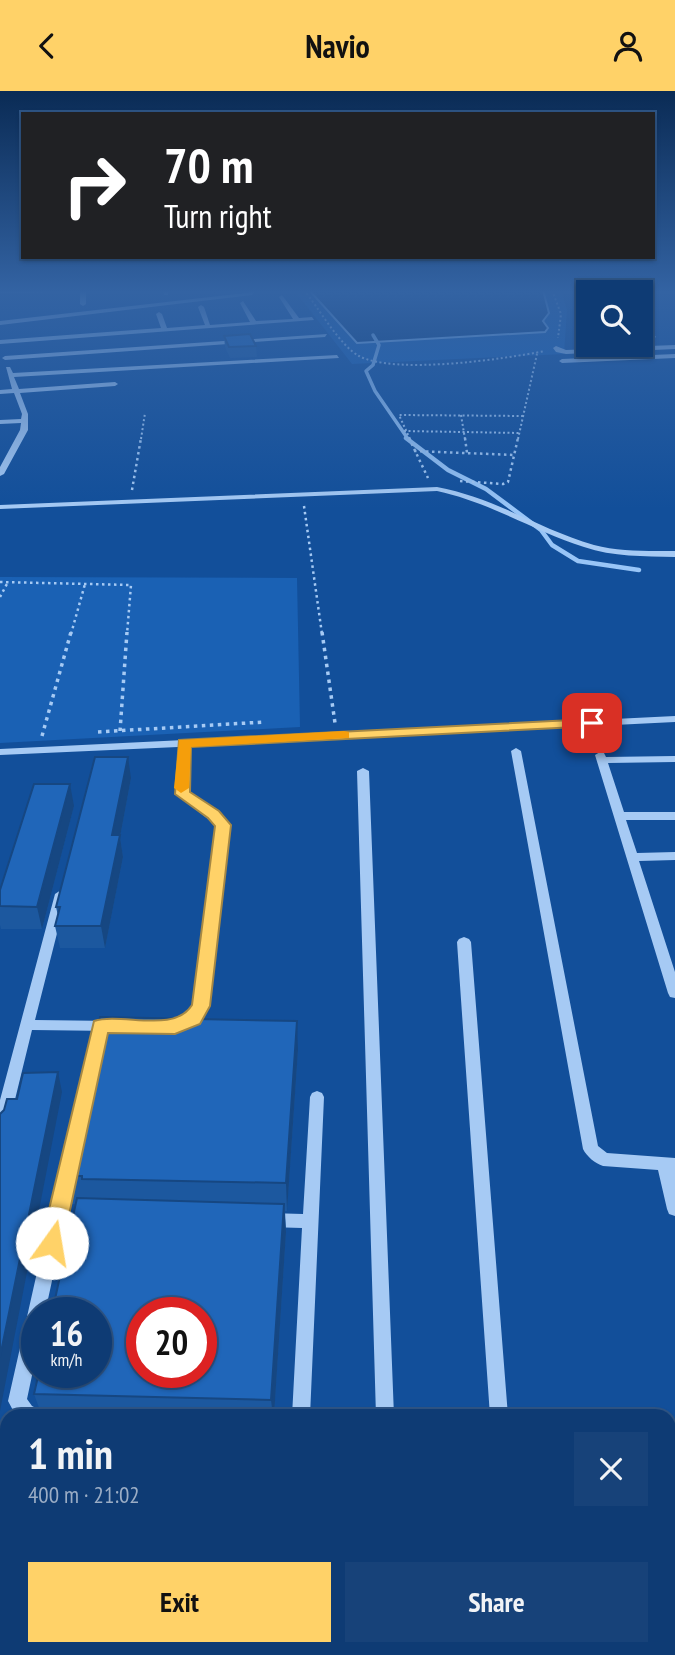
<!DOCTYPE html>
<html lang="en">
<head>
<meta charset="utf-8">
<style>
	body { margin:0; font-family:"PT Sans Narrow",sans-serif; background:#174279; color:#f1f3f6; height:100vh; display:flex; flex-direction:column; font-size:26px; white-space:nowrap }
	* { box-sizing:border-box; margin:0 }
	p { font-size:23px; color:#9badc5 }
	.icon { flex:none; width:38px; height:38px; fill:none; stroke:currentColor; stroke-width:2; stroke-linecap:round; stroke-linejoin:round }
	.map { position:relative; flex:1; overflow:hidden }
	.drawer { position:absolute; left:0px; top:1318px; width:676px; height:247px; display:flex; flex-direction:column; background:#0e3b74; border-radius:21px 21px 0 0; box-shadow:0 2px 5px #0004,0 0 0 2px #2e5586 }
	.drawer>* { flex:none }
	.guide { position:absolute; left:21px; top:21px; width:634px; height:147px; border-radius:0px; box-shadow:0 2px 5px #0004,0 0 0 2px #2e5586; background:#202124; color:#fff; overflow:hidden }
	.buttons { position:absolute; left:576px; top:189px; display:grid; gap:14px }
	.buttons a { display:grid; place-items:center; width:77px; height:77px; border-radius:0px; background:#0e3b74; box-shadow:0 2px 5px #0004,0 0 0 2px #2e5586; font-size:35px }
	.speed { position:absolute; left:21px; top:1206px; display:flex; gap:14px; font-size:35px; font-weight:700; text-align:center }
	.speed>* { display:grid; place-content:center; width:91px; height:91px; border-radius:50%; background:#0e3b74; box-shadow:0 2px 5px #0004,0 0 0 2px #2e5586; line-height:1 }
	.speed small { font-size:18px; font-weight:400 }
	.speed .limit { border:10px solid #d22; background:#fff; color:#111 }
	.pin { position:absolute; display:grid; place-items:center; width:60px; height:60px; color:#fff; margin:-30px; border-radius:14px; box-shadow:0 4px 10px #0006 }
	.me { position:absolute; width:77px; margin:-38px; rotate:13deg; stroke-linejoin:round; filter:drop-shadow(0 0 5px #0008) }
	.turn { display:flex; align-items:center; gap:24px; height:147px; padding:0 28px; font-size:32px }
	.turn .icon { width:91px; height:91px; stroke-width:2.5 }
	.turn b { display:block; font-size:49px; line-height:60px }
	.round { display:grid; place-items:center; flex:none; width:74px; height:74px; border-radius:0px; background:#174279 }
	.head { display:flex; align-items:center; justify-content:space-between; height:119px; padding:0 28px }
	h1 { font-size:42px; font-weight:700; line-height:52px }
	.cta { display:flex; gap:14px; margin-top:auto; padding:14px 28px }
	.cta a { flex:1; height:80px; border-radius:0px; background:#ffd268; color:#111; font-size:28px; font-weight:700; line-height:80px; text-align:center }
	.cta a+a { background:#174279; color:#f1f3f6 }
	header { display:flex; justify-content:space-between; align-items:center; height:91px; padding:0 28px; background:#ffd268; color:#111; font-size:32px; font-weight:700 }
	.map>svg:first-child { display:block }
	.green { fill:#1a61b4 }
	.water { fill:#0b3a76; stroke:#98c5f7; stroke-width:2 }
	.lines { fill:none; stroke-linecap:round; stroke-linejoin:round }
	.stream-far1 { stroke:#98c5f7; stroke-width:3.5 }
	.stream { stroke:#98c5f7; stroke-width:4.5 }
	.path-far2 { stroke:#a6caf4; stroke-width:2; stroke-dasharray:2 2.5; stroke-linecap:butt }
	.path-far1 { stroke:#a6caf4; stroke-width:2.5; stroke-dasharray:2.5 3.5; stroke-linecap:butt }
	.path { stroke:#a6caf4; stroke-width:3.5; stroke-dasharray:3.5 4.5; stroke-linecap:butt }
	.minor { fill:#a6caf4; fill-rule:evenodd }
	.wall { fill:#1c589f }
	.shaded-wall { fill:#164782 }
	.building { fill:#2066b9; stroke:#164782; stroke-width:2; fill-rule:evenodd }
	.route { fill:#ffd268; stroke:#a68844; stroke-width:2 }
	.slow { fill:#f59e0b }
</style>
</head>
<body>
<header><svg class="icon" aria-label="back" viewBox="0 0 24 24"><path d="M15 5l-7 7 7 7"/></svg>Navio<svg class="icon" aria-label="person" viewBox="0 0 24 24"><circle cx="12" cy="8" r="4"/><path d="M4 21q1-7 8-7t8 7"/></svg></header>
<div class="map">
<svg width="675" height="1564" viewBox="0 0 675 1564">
	<rect width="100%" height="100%" fill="#124f9a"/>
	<path class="green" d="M294,199H561L567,219L564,263L352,273Z
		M0,486L297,487L300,636L0,652Z"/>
	<path class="water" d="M309,199H543L549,222L543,230L548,237L545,241L357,252Z"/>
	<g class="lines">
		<path class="stream-far1" d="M373,244L379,254L373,274L366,280L375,300L408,348"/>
		<path class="stream" d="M406,347L448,379L486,398L541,439L552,454L578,470L639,479"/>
		<path class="path-far2" d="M304,199C318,216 340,255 359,265C395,284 504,268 545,260
			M552,199L561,223L558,247
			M461,324L465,348
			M404,340L520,342
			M141,348L145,322
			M410,348L399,324L524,325
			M518,348L537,263"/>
		<path class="path-far1" d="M409,347L428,387
			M465,347L467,362
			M414,360L515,364
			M460,390L503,393L508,391L518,347
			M132,399L141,347
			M304,415L322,543
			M0,491L131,494L127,543
			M0,506L8,491
			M71,543L85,493"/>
		<path class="path" d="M322,541L335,632
			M120,640L127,541
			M98,641L264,631
			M42,645L71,541"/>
		<path class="minor" d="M2,199H69L66,201L0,202Z
			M80,199H86V213L83,215L80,213Z
			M163,199H169L168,204H164Z
			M254,201L252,204L0,234V230Z
			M282,204L299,227L312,226L314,229L0,253V249L161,237L156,223L159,221L162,223L167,237L205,234L198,216L201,214L204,216L210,234L250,231L240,212L243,210L256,230L293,228L279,206Z
			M643,229L656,246L647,252L649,255L675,254V258L566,263L556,261L553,257L556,255L566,259L643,256L641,251L650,245L640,232Z
			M327,243L325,246L5,269L2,267L5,265Z
			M675,263V267L562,272L559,270L562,268Z
			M337,264L339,267L14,286L19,298L115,291L118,293L115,295L20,302L28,323V339L4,383L0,385V376L20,339L21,332L0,333V329L21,328L22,323L14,302L0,303V299L12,298L6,276H10L13,282Z
			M437,396C496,407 539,438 594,454C620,461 648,460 675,460V466C644,465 613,466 584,456C534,440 489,411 437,400L0,418V414Z
			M675,625V631L189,655L188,702L218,723L229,734L208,915L198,932L180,939L175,938L173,934L175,930L188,924L194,914L217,735L176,703L178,656L0,664V658Z
			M516,657L521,660L598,1055L607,1062L675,1067V1125L669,1123L667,1118L658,1079L603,1075C595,1072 587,1066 583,1058L511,660Z
			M600,661L604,662L606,666L675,665V671L608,672L624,721H675V729H626L637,762L675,761V769L639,770L675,881V907L670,906L668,902L595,664Z
			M363,677L369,680L394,1325H376L357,680Z
			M61,799L67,803L35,929L113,930L118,931L120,935L118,939L113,940L32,939L8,1037L5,1041L0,1043V1009L55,803Z
			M464,846L469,848L471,851L508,1325H490L457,851L459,848Z
			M317,1000L322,1002L324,1006L310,1325H292L302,1137L268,1136L262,1134L260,1129L262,1124L268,1122L303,1123L310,1006L312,1002Z
			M69,1068L75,1070L77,1075L45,1222H37V1261L27,1308L32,1315L38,1318L40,1325H16L8,1310L61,1075L63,1070Z
			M668,1465H675V1485H668Z"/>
	</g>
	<path class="wall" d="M612,199H649V204L646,223L640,222V201H612Z
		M224,245L256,255L257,266L230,267L225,256Z
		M131,687L120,746L123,766L105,857H60L55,835L58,825L56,816Z
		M74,715L42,838H1L0,834V799Z
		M298,959L287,1120H285L286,1141L274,1325H42L34,1303L76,1113H72L64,1085Z
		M493,1558H668L675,1564H493Z"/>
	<path class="shaded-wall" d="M213,199H245L213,202Z
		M128,666L131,687L120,746L123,766L105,857L101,835L112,744Z
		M70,693L74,715L42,838L37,816Z
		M297,930L298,959L287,1120L286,1092Z
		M58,981L62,1001L0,1320V1266Z
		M284,1113L286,1141L274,1325H273L271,1309Z
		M22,1558H36L35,1564H21Z"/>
	<path class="building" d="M616,199H649V204L640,203V201H616Z
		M250,243L256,255L229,256L224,245Z
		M95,666H128L112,744H120L101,835H55L60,816H56Z
		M34,693H70L37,816L0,815V799Z
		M100,926L297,930L286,1092L82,1088V1085H64Z
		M58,981L0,1266V1023L4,1019L7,1008H17L23,982Z
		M77,1107L284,1113L271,1309L34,1303L39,1281H96V1222H52ZM142,1222H201V1281H142Z
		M7,1373V1558H22L21,1564H0V1374Z
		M668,1505H675V1564H497V1558H668Z
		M347,1558H453L454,1564H347Z"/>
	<linearGradient id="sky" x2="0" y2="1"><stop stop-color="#0a2b55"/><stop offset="0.48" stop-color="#3363a3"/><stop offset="1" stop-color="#3363a3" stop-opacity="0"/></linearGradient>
	<rect width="675" height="418" fill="url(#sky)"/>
	<path class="route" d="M592,628L596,629V635L191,656L190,701L219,720L231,734L210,915L200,933L175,943L108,942L63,1152L60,1159L52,1161L44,1159L41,1152L94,930C122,921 174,943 192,914L215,735L208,727L175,703L179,649Z"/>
	<path class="slow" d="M344,640L349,641V647L191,656L189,697L181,702L174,697L179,649Z"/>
</svg>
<div class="buttons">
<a><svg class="icon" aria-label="search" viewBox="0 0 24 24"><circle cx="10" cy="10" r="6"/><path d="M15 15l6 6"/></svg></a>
</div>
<div class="speed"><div>16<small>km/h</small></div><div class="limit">20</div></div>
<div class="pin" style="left:592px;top:632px;background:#d93025"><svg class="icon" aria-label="arrive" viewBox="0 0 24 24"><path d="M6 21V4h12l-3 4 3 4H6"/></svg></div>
<svg class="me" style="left:52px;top:1152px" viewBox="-20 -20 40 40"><circle r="19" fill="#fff"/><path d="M0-13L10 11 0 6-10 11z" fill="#ffd268"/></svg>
<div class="guide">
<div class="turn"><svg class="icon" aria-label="right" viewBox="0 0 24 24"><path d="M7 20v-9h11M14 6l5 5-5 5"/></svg><div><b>70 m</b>Turn right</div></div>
</div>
<section class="drawer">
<div class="head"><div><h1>1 min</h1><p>400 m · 21:02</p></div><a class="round"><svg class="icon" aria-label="close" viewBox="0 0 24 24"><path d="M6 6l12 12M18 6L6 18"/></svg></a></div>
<div class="cta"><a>Exit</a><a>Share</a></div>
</section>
</div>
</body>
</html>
